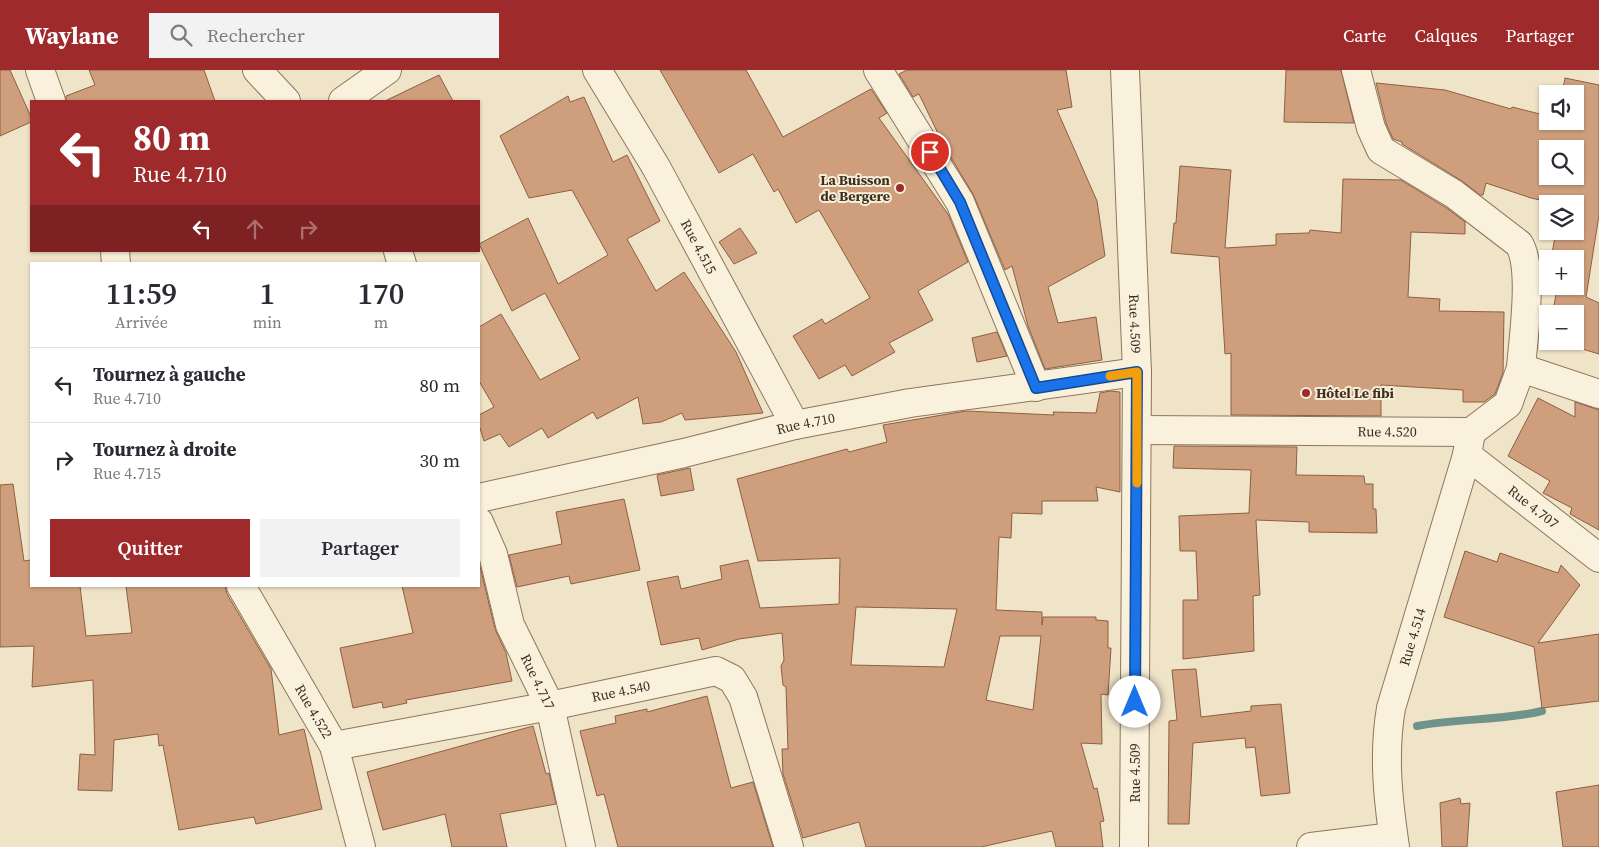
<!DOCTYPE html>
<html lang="fr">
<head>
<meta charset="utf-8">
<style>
	body { margin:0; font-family:"Source Serif 4",serif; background:#f2f2f3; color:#2b2b33; height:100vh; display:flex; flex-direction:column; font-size:19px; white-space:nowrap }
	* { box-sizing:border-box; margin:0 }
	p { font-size:16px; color:#7c7c81 }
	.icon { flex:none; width:28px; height:28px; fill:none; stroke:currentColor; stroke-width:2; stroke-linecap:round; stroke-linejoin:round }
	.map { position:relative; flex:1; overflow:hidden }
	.details { position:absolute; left:30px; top:192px; width:450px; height:325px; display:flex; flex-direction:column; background:#fff; border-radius:0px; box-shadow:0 1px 4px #0004 }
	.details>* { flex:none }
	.top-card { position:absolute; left:30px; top:30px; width:450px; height:152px; border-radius:0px; box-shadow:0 1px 4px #0004; background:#9e2a2b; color:#fff; overflow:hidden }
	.controls { position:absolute; left:1539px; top:15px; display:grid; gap:10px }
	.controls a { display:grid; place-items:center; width:45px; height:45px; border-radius:0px; background:#fff; box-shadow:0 1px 4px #0004; font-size:25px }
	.pin { position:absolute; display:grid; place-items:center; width:42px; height:42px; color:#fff; margin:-21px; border:2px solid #fff; border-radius:50%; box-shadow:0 1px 5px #0007 }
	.me { position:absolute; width:55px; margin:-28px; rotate:0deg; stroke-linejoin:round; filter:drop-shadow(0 0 4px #0008) }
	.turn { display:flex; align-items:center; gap:18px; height:105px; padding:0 20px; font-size:22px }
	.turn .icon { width:65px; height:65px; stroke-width:2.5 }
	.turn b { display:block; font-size:35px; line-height:42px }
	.lanes { display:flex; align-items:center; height:48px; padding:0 20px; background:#0003; justify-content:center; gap:25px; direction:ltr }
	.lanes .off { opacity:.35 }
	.eta { display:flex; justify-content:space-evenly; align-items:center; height:85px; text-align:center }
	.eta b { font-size:30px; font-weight:600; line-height:35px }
	.action { display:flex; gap:10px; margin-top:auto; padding:10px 20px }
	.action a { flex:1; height:58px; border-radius:0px; background:#9e2a2b; color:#fff; font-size:20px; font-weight:600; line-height:58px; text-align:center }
	.action a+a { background:#f2f2f3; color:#2b2b33 }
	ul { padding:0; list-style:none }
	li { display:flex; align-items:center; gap:15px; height:75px; padding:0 20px; border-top:1px solid #e1e1e2 }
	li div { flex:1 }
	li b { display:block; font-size:19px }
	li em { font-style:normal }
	header { display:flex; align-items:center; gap:30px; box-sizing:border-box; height:70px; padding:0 25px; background:#9e2a2b; color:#fff }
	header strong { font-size:24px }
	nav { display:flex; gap:28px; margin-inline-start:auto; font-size:18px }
	.search { width:350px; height:45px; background:#f2f2f3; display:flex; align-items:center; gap:12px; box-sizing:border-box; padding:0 18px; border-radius:0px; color:#7c7c81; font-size:19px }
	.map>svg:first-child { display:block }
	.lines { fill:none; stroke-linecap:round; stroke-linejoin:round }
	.stream { stroke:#6f938a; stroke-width:8 }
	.building { fill:#cf9f7d; stroke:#8d5f41; fill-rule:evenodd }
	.minor-casing { stroke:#8d765c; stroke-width:30 }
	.tertiary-casing { stroke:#8d765c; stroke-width:30 }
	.minor { stroke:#faf1dc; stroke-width:28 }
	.tertiary { stroke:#faf1dc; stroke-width:28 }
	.route-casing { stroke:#114b97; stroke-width:12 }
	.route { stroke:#1a73e8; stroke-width:9 }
	.slow { stroke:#f59e0b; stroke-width:9 }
	.poi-dot { fill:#9e2a2b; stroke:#f7eed8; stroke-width:2 }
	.labels { text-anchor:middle; stroke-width:4; stroke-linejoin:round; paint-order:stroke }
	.poi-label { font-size:14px; font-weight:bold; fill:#3d2e20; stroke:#f7eed8; text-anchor:end }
	.street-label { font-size:14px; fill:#3d2e20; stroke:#f7eed8 }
</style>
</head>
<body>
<header>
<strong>Waylane</strong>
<div class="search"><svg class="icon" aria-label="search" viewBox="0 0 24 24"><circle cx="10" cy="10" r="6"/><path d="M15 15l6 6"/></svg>Rechercher</div>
<nav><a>Carte</a><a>Calques</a><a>Partager</a></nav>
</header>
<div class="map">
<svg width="1599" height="777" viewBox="0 0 1599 777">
	<rect width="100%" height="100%" fill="#f0e4c8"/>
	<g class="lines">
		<path class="stream" d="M1417,656C1458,648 1501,651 1542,641"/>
	</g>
	<path class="building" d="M0,0H10L31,47V52L0,66Z
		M89,0H204L215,31H66V26L95,15Z
		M660,0H746L783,67L871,19L887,43L879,48L948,144L968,192L918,221L933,250L889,273L895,282L852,306L845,295L819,309L793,266L822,249L825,254L870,228L819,140L796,153L778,119L774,122L753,84L719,103Z
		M907,0H1066L1072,37L1057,40L1097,131L1105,186L1048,217L1058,253L1096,247L1102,290L1045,299L1028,256L1012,196L1005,200L973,124L944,76L919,24L913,27L899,4Z
		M1286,0H1341L1354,53L1284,52Z
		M439,5L453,31H385Z
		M1565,8L1599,15V145L1586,227L1599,233V284L1555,271H1575V244H1552L1558,216H1575V189H1551L1556,161H1575V134H1558L1531,128L1486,113L1483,125H1480L1462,111L1402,74V72L1393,69L1386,53L1376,13L1445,20L1511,39L1512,37L1548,46V51H1575V24H1562ZM1548,79H1575V106H1548Z
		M568,26L570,32L584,27L613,92L627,85L660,151L627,169L656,221L684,202L736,282L763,343L685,350L682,343L661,352L643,354L638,327L597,349L593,342L548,368L542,358L509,377L500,364L484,371L479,355V345L494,337L479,311V257L501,244L540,310L580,289L545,223L512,241L479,174L528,148L558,214L608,185L572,120L529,128L500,66Z
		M1180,96L1231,100L1225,178L1276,175V164L1309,163L1310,160L1341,163L1343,109L1401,110L1445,137L1465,152V164L1411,162L1408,227L1440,229L1439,241L1504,242L1503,303L1495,324L1484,332H1463V320L1381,315V346L1231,345V283L1225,284L1219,187L1171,183L1174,153H1176Z
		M740,158L757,183L734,194L719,172Z
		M997,262L1007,286L977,292L972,268Z
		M1110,321L1120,322V422L1096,417L1098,431H1042V444L1012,443L1011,468L999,467L996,540L1042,542V555L1043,547H1096V550L1108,551V578H1111L1108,625L1101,624L1102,674L1081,673L1094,719L1097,718L1104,751L1100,752L1103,777H1056L1052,761L981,777H866L859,752L803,768L783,704L782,679H788L786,617L783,615L781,596L784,590L782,563L739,569L702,580L699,568L661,575L647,512L678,506L681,519L722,509L720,496L748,490L760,538L839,534L840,488L758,491L737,409L847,379L849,382L887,372L883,355L966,341L1054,345L1053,342L1096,343L1100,323ZM856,537L957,539L944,597L851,595ZM1000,566H1041L1033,640L986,630Z
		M1538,328L1575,347V332L1599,340V460L1570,444L1572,438L1543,423L1550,411L1508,386Z
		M1174,376L1297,377L1296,405L1364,406L1365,414H1373V439H1376L1377,463L1309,462V452L1256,450L1260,525L1253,526L1254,581L1183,589V530H1198L1196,481H1180L1179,446L1249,443L1251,400L1173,398Z
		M690,398L694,420L661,426L657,405Z
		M13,414L24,491L31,490V516H80L86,566L132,563L126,516H225L227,524L271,599L279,665L304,659L322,739L256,754L254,747L179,760L163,675L159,676L158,664L114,670L112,721L78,720L80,684L95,685L93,610L32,617L34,576L0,577V415Z
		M624,429L640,500L571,514L569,506L517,517L509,485L562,474L556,442Z
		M1465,481L1497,492L1500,483L1558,503L1561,495L1580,515L1538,573L1599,564V631L1542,638L1534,577L1444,547Z
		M479,492L495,559L506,583L512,611L406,630L407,633L383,638L382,632L353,638L340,578L413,563L402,516H479Z
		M1196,599L1201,647L1251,641V636L1281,634L1290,723L1261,726L1255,677L1246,678L1245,668L1193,673L1189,754H1168L1169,651L1177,650L1172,600Z
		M707,626L731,718L753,712L773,777H618L604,724L597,726L580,661L616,653L615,646L647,639V642Z
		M533,656L546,704L549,703L556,734L500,744L507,777H452L445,744L383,760L367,702Z
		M1599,715V777H1563L1556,722Z
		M1460,728L1461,734L1470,733L1467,777H1442L1440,733Z"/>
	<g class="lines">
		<defs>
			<g id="minor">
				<path d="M40,0L51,31"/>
				<path d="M257,0L286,31"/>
				<path id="s1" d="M597,0L656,97L795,355"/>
				<path d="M878,0L960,132L1036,317"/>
				<path d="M1356,0L1371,58L1381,80L1454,124L1519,174C1534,198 1523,269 1521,298"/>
				<path d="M343,31L387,0"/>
				<path d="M115,181L116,194"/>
				<path d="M398,181L402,194"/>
				<path id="s2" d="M1137,360L1471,362L1508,334L1521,298L1599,324"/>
				<path id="s3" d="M1467,385L1599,488"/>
				<path id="s4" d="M479,428L684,383L795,355L910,333L1137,302"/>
				<path id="s5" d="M479,452L493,484L510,555L550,636L581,777"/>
				<path id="s6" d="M241,516L334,676L361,777"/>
				<path id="s7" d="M334,676L550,636L716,601L732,609L743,627L789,777"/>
				<path d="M1311,777L1393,767"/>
				<path id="s8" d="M1395,777C1388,730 1383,685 1391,638L1467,385L1471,362"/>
			</g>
			<g id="tertiary">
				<path id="s9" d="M1125,0L1137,302L1134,777"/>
			</g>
		</defs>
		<use href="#minor" class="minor-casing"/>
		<use href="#tertiary" class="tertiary-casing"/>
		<use href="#minor" class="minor"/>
		<use href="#tertiary" class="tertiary"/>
	</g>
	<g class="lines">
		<defs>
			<path id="route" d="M930,82L960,132L1036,318L1137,302L1135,632"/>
		</defs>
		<use href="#route" class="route-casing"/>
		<use href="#route" class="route"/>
		<path class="slow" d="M1110,306L1137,302V413"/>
	</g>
	<g class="poi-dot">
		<circle cx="900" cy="118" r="5"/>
		<circle cx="1306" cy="323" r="5"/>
	</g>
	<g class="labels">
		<g class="poi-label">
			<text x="890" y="115">La Buisson<tspan x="890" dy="16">de Bergere</tspan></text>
			<text x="1316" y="328" text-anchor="start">Hôtel Le fibi</text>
		</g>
		<g class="street-label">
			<text dy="5" stroke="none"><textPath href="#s1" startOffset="204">Rue 4.515</textPath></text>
			<text dy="5" stroke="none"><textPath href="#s9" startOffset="254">Rue 4.509</textPath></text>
			<text dy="5" stroke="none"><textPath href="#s4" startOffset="335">Rue 4.710</textPath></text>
			<text dy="5" stroke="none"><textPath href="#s2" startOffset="250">Rue 4.520</textPath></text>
			<text dy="5" stroke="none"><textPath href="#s3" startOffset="84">Rue 4.707</textPath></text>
			<text dy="5" stroke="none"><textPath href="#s8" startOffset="214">Rue 4.514</textPath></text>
			<text dy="5" stroke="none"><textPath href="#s5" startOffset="171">Rue 4.717</textPath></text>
			<text dy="5" stroke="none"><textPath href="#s7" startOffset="292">Rue 4.540</textPath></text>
			<text dy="5" stroke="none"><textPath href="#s6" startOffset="145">Rue 4.522</textPath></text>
			<text transform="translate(1135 703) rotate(-90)" y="5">Rue 4.509</text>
		</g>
	</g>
</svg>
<div class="controls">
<a><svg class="icon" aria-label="sound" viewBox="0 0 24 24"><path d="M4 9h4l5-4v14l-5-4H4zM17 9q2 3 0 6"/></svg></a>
<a><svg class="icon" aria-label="search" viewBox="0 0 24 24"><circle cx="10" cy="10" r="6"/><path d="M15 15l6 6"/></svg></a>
<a><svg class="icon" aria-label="layers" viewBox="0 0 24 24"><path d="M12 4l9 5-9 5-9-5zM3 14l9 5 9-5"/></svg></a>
<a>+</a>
<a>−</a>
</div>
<div class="pin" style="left:930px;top:82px;background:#d93025"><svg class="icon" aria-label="arrive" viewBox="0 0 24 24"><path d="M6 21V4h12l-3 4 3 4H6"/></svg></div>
<svg class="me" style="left:1135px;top:632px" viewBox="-20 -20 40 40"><circle r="19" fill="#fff"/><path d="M0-13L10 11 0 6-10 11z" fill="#1a73e8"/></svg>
<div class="top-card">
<div class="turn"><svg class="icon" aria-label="left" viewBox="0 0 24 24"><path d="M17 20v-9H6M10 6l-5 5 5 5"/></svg><div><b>80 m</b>Rue 4.710</div></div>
<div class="lanes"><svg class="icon" aria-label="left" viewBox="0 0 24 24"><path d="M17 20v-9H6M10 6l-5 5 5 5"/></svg><svg class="icon off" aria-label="ahead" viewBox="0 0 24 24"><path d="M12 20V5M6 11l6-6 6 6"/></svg><svg class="icon off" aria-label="right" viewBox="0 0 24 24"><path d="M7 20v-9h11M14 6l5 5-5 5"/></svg></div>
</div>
<section class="details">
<div class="eta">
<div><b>11:59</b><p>Arrivée</p></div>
<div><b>1</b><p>min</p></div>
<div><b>170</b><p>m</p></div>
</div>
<ul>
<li><svg class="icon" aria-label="left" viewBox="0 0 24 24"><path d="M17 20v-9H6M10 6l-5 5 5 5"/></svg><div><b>Tournez à gauche</b><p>Rue 4.710</p></div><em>80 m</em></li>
<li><svg class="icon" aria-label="right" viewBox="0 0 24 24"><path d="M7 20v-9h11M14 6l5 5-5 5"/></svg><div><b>Tournez à droite</b><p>Rue 4.715</p></div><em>30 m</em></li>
</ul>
<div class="action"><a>Quitter</a><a>Partager</a></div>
</section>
</div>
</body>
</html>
